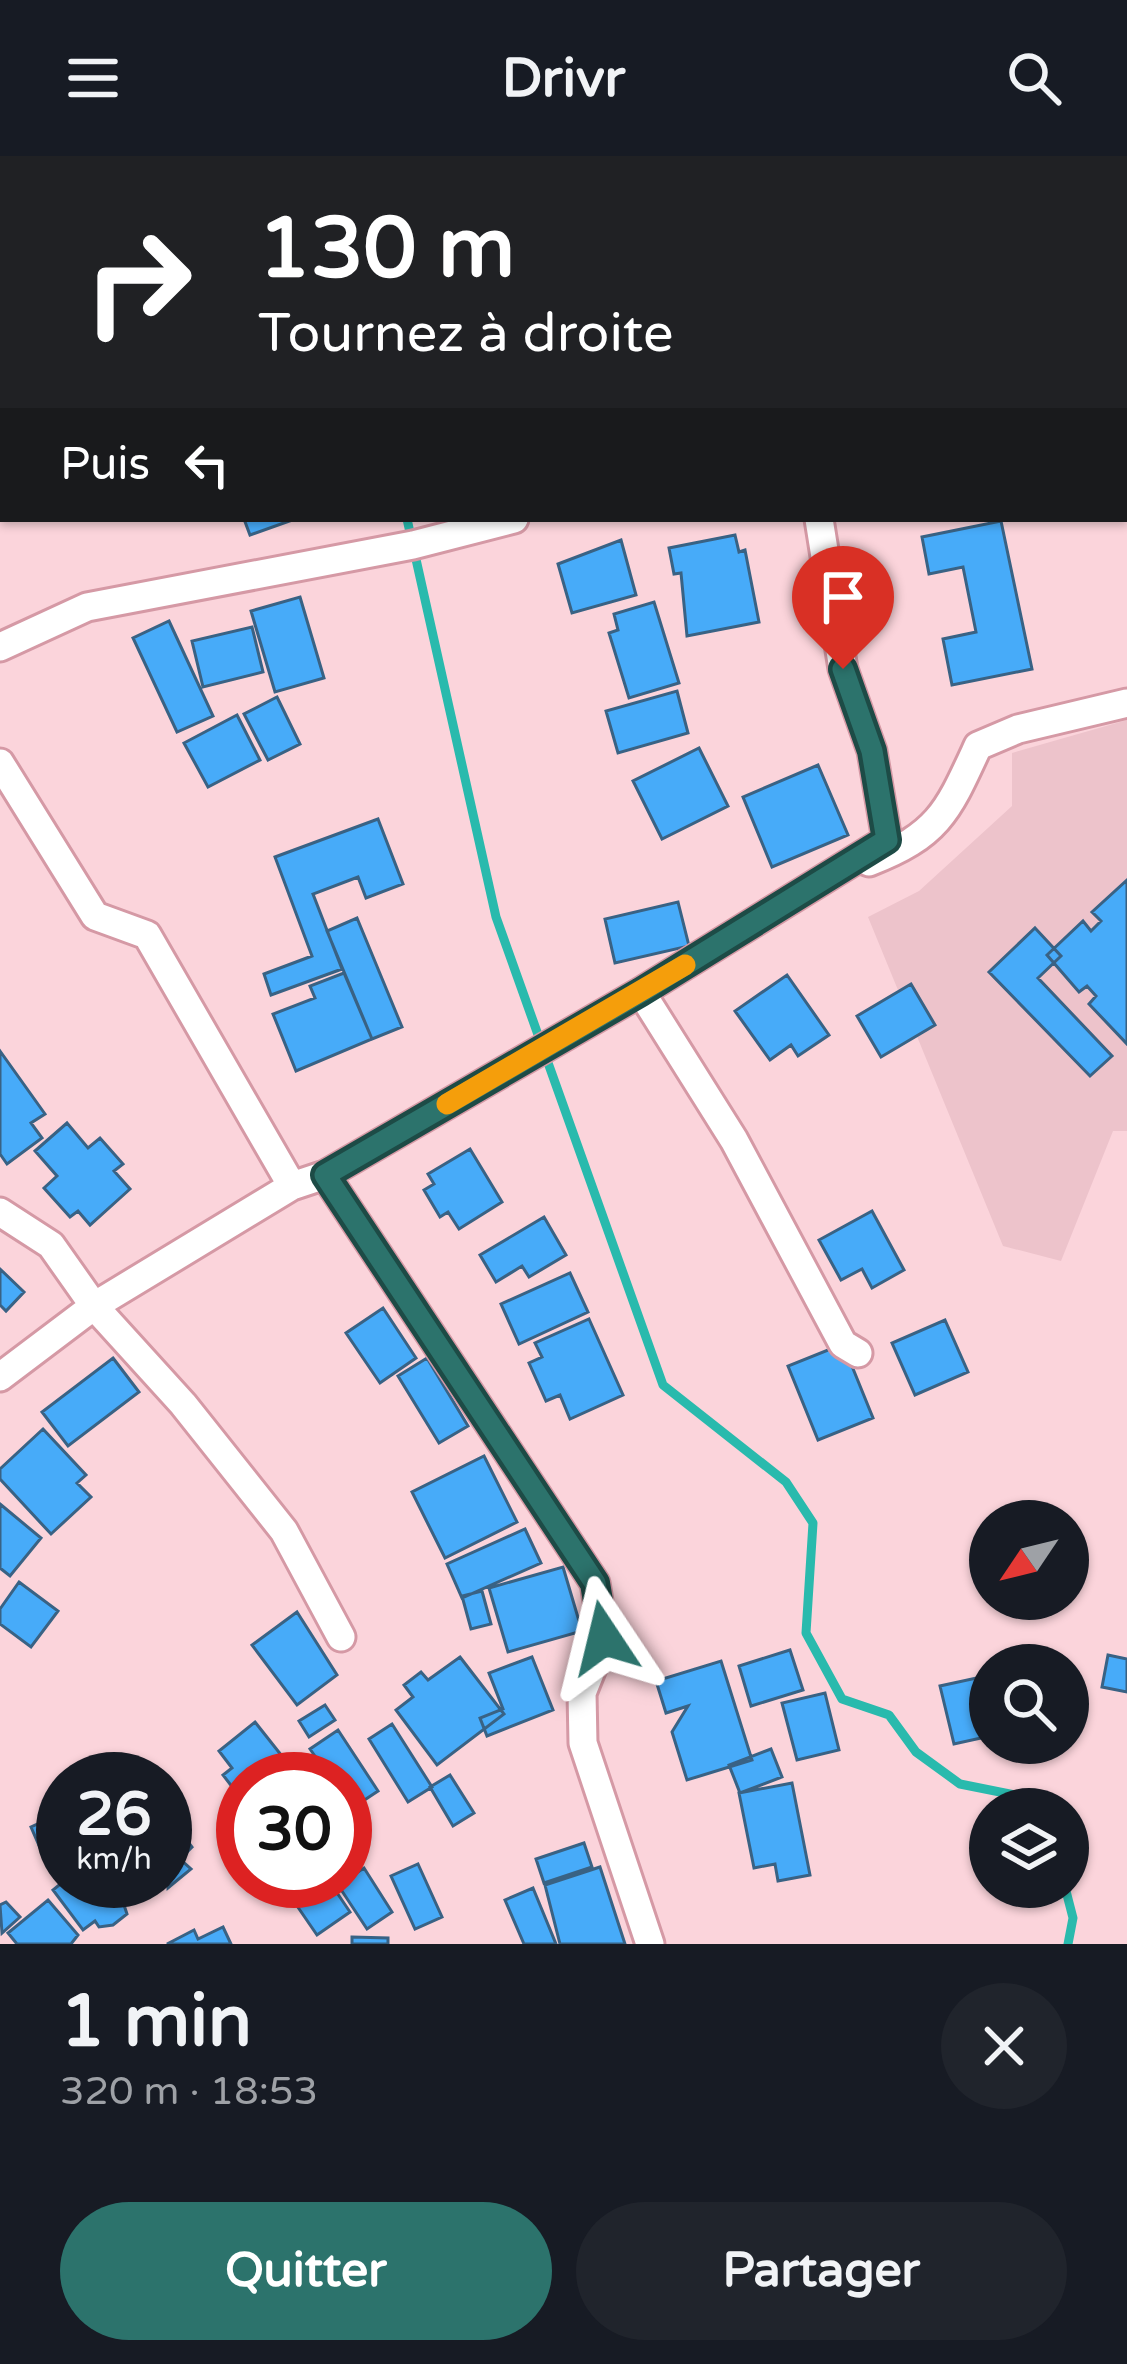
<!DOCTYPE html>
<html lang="fr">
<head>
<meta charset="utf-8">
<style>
	body { margin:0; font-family:"Varela Round",sans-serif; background:#20242c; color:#f1f3f6; height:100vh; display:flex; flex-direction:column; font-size:45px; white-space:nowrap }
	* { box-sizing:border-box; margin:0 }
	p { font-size:39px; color:#9ea1a6 }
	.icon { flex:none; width:66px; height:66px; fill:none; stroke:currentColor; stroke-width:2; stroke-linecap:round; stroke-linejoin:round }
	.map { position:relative; height:1788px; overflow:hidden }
	.panel { display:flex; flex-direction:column; background:#171b24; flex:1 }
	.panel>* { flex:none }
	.banner { position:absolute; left:0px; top:0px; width:1128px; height:366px; box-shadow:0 3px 9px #0004; background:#202124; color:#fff; overflow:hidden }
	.needle { width:78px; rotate:235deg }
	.controls { position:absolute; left:969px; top:1344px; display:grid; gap:24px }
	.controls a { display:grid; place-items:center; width:120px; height:120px; border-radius:50%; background:#171b24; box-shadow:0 3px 9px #0004; font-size:60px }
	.speed { position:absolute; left:36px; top:1596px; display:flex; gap:24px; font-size:60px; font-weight:700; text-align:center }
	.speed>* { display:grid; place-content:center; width:156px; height:156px; border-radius:50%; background:#171b24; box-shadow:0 3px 9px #0004; line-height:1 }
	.speed small { font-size:30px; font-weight:400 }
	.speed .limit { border:18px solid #d22; background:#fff; color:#111 }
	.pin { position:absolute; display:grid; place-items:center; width:102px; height:102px; color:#fff; margin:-123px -51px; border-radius:50% 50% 50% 0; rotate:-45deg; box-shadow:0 0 12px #0007 }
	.pin .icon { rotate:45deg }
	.me { position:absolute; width:132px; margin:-66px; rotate:350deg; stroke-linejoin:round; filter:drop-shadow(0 0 9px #0008) }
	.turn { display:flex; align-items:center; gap:42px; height:252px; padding:0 60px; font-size:54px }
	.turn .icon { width:156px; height:156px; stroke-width:2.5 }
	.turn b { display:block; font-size:84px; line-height:102px }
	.then { display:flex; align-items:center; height:114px; padding:0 60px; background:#0003; gap:24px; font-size:45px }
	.round { display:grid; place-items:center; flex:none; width:126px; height:126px; border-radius:63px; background:#20242c }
	.summary { display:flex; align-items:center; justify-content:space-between; height:204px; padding:0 60px }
	h1 { font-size:72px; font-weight:700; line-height:90px }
	.button { display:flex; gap:24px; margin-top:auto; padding:24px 60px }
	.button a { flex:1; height:138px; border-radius:72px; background:#2c736c; color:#fff; font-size:48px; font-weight:700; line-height:138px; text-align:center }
	.button a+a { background:#20242c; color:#f1f3f6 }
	header { display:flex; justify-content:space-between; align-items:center; height:156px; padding:0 60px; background:#171b24; font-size:54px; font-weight:700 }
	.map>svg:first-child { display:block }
	.built { fill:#edc3cb }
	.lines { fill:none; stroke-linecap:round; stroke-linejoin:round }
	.stream { stroke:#29baad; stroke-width:9 }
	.building { fill:#47abf9; stroke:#396284; stroke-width:3 }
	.minor-casing { stroke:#d599a5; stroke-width:33 }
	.minor { stroke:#fff; stroke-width:27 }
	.route-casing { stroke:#1d4b46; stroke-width:30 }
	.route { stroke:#2c736c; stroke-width:21 }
	.slow { stroke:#f59e0b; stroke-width:21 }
</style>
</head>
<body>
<header><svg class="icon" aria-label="menu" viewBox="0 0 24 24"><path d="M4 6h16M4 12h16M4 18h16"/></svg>Drivr<svg class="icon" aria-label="search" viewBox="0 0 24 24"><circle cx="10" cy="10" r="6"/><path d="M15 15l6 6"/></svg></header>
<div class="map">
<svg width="1127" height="1788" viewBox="0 0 1127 1788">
	<rect width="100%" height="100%" fill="#fbd4db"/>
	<path class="built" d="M1127,564V975H1113L1061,1105L1003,1090L868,761L919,735L1012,650V597Z"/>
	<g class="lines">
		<path class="stream" d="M244,0L246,3
			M407,363L496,761L663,1229L786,1326L813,1367L806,1477L842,1543L889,1559L916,1596L960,1628L1040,1644L1043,1653
			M1065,1731L1073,1762L1068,1788"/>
	</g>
	<path class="building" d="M244,363H295L250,379Z
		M1001,365L1032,513L952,529L943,483L976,476L963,411L929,418L922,381Z
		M735,379L739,396L745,394L759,466L687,480L681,417L674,418L669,392Z
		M621,384L636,439L572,457L558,408Z
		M300,441L324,522L275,536L251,455Z
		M654,446L679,527L629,542L609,477L618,474L614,458Z
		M169,465L213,560L177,576L133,482Z
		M252,471L263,516L203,531L192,485Z
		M677,535L688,577L618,597L606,555Z
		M277,541L300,588L268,604L244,558Z
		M237,559L260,604L208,631L184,587Z
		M699,592L728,650L662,683L633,625Z
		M818,609L848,679L772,711L743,641Z
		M378,663L403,728L366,742L358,721L313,738L342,813L271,839L264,818L312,800L275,701Z
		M1127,724V888L1089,848L1096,840L1087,830L1079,836L1047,799L1083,765L1091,775L1101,765L1092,756Z
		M678,746L689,790L615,807L605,763Z
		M357,762L402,871L372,883L327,775Z
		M1035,772L1061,800L1038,822L1112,900L1090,920L989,816Z
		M344,817L372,883L296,915L273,858L315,842L310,830Z
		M787,819L829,879L798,900L791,889L770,904L735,855Z
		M911,828L935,869L881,901L857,860Z
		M0,895L45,958L31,967L42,982L7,1008L0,998Z
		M67,967L88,992L100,982L123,1008L114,1015L130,1033L90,1069L78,1055L70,1061L44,1032L57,1020L35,995Z
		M470,993L502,1046L459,1073L448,1056L440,1061L424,1034L434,1028L428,1018Z
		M872,1055L904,1114L872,1132L862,1113L841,1124L819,1084Z
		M544,1061L566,1099L529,1121L522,1110L496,1126L480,1099Z
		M0,1113L24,1136L6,1155L0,1149Z
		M570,1117L588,1156L519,1188L501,1148Z
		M383,1152L416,1202L380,1227L346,1177Z
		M589,1163L623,1239L570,1263L560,1239L546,1245L529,1207L542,1201L535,1187Z
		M945,1164L968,1216L915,1239L892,1187Z
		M843,1188L873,1262L818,1284L788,1210Z
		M113,1202L139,1236L68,1290L42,1256Z
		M427,1202L468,1270L439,1287L398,1220Z
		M43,1273L86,1319L77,1327L91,1341L51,1378L0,1323V1313Z
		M484,1300L517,1366L445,1402L412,1336Z
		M0,1348L41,1382L10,1420L0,1412Z
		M525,1373L541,1407L462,1442L447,1408Z
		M563,1411L582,1475L508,1496L489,1432Z
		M19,1426L58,1455L31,1491L0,1468V1453Z
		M482,1435L491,1468L471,1473L462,1440Z
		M297,1456L337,1519L297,1549L252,1489Z
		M790,1494L803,1534L751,1550L739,1510Z
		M1108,1499L1127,1503V1536L1102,1531Z
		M460,1501L504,1558L437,1609L396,1554L413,1541L404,1529L421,1516L428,1524Z
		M532,1501L553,1554L487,1580L480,1562L503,1553L489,1517Z
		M721,1505L752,1604L687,1624L672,1576L688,1550L666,1557L656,1525Z
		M990,1519V1580L954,1588L940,1530Z
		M825,1537L839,1594L797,1604L782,1547Z
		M325,1549L335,1564L309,1581L299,1565Z
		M255,1566L297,1619L243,1623L240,1641L223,1619L232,1612L219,1595Z
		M392,1568L432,1631L408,1646L369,1583Z
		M338,1574L378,1635L351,1653L345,1644V1623H331L310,1593Z
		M771,1593L782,1621L740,1637L729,1609Z
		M450,1619L474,1657L453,1670L430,1631Z
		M792,1627L810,1719L778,1725L775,1708L754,1712L739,1637Z
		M165,1655L192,1691L180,1703L191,1713L168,1732Z
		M55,1660L63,1684L41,1694L31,1671Z
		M584,1687L592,1711L544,1727L536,1703Z
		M418,1708L442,1761L415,1773L391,1720Z
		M600,1711L625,1788H560L545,1729Z
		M364,1712L392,1756L367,1773L338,1729Z
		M64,1725H144L148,1730L124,1749L127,1758L113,1769L99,1771L95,1765L83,1774L53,1734Z
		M280,1725H329L350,1756L317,1779Z
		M533,1732L556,1788H524L505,1744Z
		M48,1744L78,1779L71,1788H17L8,1777Z
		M6,1746L20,1761L2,1777L0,1749Z
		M223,1771L231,1788H167L194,1774L198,1783Z
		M352,1781L388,1782V1788H352Z"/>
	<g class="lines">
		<defs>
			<path id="minor" d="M735,0L736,3
				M0,491L87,451L413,389L514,363
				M0,607L95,760L147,779L292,1030
				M869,706C939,679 948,655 978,590L1018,573L1127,547
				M641,836L734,984L843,1188L858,1197
				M325,1019L595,1427L604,1482L582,1537L583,1587L650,1788
				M0,1056L51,1089L94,1150L183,1248L284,1375L341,1481
				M0,1221L94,1150L292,1030L325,1019L641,836L887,684L872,595L843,513L819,363"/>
		</defs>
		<use href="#minor" class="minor-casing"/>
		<use href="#minor" class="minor"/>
	</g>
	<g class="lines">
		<defs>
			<path id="route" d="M604,1482L595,1427L325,1019L641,836L887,684L872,595L843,513"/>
		</defs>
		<use href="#route" class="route-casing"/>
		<use href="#route" class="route"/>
		<path class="slow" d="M447,948L685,809"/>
	</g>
</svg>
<div class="controls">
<a><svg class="needle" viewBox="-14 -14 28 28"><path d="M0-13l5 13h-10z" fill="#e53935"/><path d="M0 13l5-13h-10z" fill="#9ea1a6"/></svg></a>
<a><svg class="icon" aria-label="search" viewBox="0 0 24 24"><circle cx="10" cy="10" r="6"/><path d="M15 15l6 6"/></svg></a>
<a><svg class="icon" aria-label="layers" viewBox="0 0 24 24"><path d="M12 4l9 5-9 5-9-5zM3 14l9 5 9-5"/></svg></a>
</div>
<div class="speed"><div>26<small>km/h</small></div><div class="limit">30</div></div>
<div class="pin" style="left:843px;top:513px;background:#d93025"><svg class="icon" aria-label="arrive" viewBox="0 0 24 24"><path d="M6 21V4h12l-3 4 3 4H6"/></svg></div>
<svg class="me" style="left:604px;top:1482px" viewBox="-20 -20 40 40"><path d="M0-17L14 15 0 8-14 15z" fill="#2c736c" stroke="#fff" stroke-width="4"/></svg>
<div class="banner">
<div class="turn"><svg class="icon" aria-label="right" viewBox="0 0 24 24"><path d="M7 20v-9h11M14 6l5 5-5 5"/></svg><div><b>130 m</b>Tournez à droite</div></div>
<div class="then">Puis<svg class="icon" aria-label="left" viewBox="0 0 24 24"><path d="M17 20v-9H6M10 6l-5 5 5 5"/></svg></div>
</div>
</div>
<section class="panel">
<div class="summary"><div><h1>1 min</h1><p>320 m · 18:53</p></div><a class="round"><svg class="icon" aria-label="close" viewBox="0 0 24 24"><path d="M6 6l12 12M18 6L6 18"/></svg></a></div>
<div class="button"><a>Quitter</a><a>Partager</a></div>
</section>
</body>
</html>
